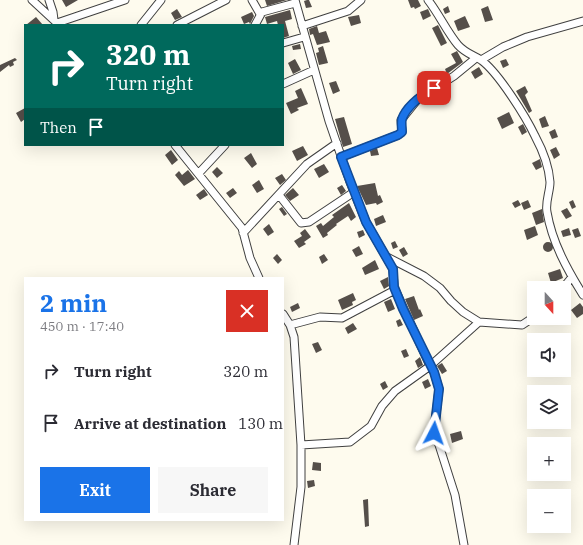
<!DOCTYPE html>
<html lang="en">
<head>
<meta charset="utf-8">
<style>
	body { margin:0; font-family:"IBM Plex Serif",serif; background:#f7f7f7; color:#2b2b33; height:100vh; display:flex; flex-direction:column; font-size:15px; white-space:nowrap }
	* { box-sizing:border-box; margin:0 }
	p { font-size:13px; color:#7c7c81 }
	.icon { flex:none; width:22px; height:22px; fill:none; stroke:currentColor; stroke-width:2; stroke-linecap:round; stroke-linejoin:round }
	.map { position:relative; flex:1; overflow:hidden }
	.side { position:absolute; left:24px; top:277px; width:260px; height:244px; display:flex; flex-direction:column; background:#fff; border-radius:0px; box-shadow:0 4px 16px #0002 }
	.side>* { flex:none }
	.hud { position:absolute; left:24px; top:24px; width:260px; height:122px; border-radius:0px; box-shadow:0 4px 16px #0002; background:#00695c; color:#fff; overflow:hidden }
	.needle { width:26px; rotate:159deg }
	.buttons { position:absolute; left:527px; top:281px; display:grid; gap:8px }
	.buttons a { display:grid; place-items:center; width:44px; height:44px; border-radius:0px; background:#fff; box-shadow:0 4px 16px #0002; font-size:20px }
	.pin { position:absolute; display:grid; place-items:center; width:34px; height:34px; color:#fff; margin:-17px; border-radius:8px; box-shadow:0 2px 6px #0006 }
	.me { position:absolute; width:44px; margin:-22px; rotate:4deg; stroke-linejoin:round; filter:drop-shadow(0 0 3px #0008) }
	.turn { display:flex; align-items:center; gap:14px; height:84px; padding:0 16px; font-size:18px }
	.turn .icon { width:52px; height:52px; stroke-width:2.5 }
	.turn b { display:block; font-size:28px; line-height:34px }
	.then { display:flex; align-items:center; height:38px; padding:0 16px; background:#0003; gap:8px; font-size:15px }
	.round { display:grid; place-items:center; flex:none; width:42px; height:42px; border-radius:0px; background:#f7f7f7 }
	.overview { display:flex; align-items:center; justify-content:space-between; height:68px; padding:0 16px }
	h1 { font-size:24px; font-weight:800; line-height:30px; color:#1a73e8 }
	.button { display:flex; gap:8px; margin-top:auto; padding:8px 16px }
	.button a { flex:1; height:46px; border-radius:0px; background:#1a73e8; color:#fff; font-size:16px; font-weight:800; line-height:46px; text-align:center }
	.button a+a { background:#f7f7f7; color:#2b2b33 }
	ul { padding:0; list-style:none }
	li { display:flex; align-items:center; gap:12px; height:52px; padding:0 16px }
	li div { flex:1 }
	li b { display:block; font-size:15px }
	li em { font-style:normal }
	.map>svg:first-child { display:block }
	.building { fill:#554f4a }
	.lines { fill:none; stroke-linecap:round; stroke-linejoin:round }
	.street-casing { stroke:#404040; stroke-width:9 }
	.street { stroke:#fff; stroke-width:7 }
	.route-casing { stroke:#114b97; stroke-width:10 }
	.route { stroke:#1a73e8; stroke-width:7 }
</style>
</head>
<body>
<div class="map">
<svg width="583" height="545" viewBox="0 0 583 545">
	<rect width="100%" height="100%" fill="#fefbee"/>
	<path class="building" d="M62,0H78L66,7Z
		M265,0H287L267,6Z
		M307,0H309L312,7L306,8L304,1Z
		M408,0H418L421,6L415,9L414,7L411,8Z
		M448,6L450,12L445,14L443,9Z
		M488,6L493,20L485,22L481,9Z
		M177,9L182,17L175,20L171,13Z
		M428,9L431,16L423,20L420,12Z
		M290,10L292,19L285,21L289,36L283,38V25H278L277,21L267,24L265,17Z
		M252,12L254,16L250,24L249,22L244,24L241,17Z
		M359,15L361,23L351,26L348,17Z
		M465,16L470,27L458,31L454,21Z
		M36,17L43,25H26Z
		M438,25L447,43L441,46L432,28Z
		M317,26L319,33L326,31L330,42L317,45L313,34L310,35L309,29Z
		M300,44L301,49L293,50L292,46Z
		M323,46L328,63L319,65L316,53L319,52L318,48Z
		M457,51L463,62L447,74L445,69L456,63L451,54Z
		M15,58L17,60L13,62L14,65L10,67L9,65L0,72V65Z
		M295,59L301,70L293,74L288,63Z
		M506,59L509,65L503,68L500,61Z
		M479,67L483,74L475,79L471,72Z
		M336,81L340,91L333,94L329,83Z
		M525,86L528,92L525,95L532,111L529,113L516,91Z
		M301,88L308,104L297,108L299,110L291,114L286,103L298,98L295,91Z
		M25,108V119L21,122L16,113Z
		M509,112L514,123L502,129L497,118Z
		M545,116L549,126L542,128L539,119Z
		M344,117L352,144L343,147L335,119Z
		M523,124L527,132L522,135L518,127Z
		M555,129L558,137L552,139L549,132Z
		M303,146L308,155L297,161L292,151Z
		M556,147L560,155L554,159L550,150Z
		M377,148L379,155L371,156L370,151Z
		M171,150L178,160L172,165L165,155Z
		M251,153L257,164L252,168L244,158Z
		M540,159L542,167L536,170L532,163Z
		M324,164L329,172L319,178L314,169Z
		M217,167L223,173L217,178L212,172Z
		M188,170L195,179L184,186L175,175L179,171L182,175Z
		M282,174L286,180L280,185L275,178Z
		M259,180L264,189L257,193L252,185Z
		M375,183L378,196L380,195L383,202L377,205L376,203L366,205L357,186Z
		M342,185L346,191L341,195L337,188Z
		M233,188L237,193L230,198L226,193Z
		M293,188L299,195L290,201L285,195Z
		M204,189L208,195L200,200L196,195Z
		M518,200L521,205L515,208L512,203Z
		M528,200L531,207L524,210L521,203Z
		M573,200L576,207L572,209L569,202Z
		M349,203L356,217L351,221L348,216L336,224L337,225L327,233L328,235L323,238L316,226L321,223L323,226L334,217L332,215Z
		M282,207L287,214L284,216L279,209Z
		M567,208L572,216L566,219L561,211Z
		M542,209L544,222L536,225L532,213Z
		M383,215L386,222L376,226L374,219Z
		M269,224L274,232L268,236L263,229Z
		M535,226L538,235L527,240L524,230Z
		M569,228L571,235L563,237L561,231Z
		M578,228L581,236L575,238L572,230Z
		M305,229L311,237L304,242L306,244L299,248L294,241L302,236L300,233Z
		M363,230L365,235L359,238L357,232Z
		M395,241L398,247L393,249L391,243Z
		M543 247a5 5 0 1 1 10 0a5 5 0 1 1-10 0Z
		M359,246L363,254L356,257L352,250Z
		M404,247L408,254L403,257L399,250Z
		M277,254L282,260L278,264L273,258Z
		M324,254L328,260L322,264L319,257Z
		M375,260L379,269L365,275L362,268Z
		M560,269L563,278L551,283L548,273Z
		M388,277L389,286L384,289L380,281Z
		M353,293L356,300L352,302L353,305L342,310L338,300Z
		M414,296L419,310L420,309L423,316L414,320L405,299Z
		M391,299L395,309L388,312L384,302Z
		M298,303L300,308L292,312L290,307Z
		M580,303L583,307V314L577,318L571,310Z
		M400,319L403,325L398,327L396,321Z
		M353,323L357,329L348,334L345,328Z
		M318,342L322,350L316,353L312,344Z
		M406,349L409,356L404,358L401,351Z
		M420,357L423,365L418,368L415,361Z
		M442,363L447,371L442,374L437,366Z
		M428,379L431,386L425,389L422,382Z
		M385,381L388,387L383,390L380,384Z
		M461,431L463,439L452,443L450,434Z
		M313,462L321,463V471L312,470Z
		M314,480L315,486L308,488L307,481Z
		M553,490L556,496H543Z
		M368,499L369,526L365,527L363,500Z"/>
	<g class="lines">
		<defs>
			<path id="street" d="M32,0L59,25
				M49,0L53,12L54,20
				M252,0L260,14
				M295,0L329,121L350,182L366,222L393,269L394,287L430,366L395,391L382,406L371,426L350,442L301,445
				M428,0C439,14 447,32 458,45C465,53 473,55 481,60C498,72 526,117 535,136C542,149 549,167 550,182C550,192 545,202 547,212C552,242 567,269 583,295
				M57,23L125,0
				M141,25L161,0
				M177,25L226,0
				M255,25L262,12L295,3
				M302,26L348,11L361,0
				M283,43L304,37
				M481,60L503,47L527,37L583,21
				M283,84L314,70
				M175,145L242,228L250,258L259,278
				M341,157L398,135L402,132L401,120L418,99L454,76L476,58
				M199,173L225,145
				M279,195L301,223L309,222L354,192
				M243,233L307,164L337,143
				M387,257L424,276L440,288L451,301L463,312L479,322
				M563,288L572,277
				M283,314L290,325L294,337L301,445V487L294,545
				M290,325L320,317L342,318L395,290
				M464,545L455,495L439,445L434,433L439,389L434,372L430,366L479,322L522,325L534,317"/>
		</defs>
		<use href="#street" class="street-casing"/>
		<use href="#street" class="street"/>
	</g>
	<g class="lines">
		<defs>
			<path id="route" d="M434,433L439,389L434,372L403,309L394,287L393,269L366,222L341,157L398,135L402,132C402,128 401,122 402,119C407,105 422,95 434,88"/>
		</defs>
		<use href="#route" class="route-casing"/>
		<use href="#route" class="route"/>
	</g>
</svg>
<div class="buttons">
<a><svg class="needle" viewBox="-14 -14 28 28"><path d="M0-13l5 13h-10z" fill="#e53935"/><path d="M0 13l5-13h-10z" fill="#7c7c81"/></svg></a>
<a><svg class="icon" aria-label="sound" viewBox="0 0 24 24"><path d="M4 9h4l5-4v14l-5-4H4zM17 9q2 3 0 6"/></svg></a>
<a><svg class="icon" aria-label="layers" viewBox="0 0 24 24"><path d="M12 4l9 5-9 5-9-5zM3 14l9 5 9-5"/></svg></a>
<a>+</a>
<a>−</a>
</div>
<div class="pin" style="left:434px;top:88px;background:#d93025"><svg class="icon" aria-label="arrive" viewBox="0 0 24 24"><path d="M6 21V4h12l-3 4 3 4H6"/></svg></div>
<svg class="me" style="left:434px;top:433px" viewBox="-20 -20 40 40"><path d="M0-17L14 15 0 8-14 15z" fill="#1a73e8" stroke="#fff" stroke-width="4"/></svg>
<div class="hud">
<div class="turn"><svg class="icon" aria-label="right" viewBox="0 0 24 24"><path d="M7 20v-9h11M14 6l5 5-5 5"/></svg><div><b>320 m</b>Turn right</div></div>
<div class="then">Then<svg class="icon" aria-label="arrive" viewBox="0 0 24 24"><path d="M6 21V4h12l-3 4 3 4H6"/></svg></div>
</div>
<section class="side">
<div class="overview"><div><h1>2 min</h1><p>450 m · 17:40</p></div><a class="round" style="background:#d93025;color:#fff"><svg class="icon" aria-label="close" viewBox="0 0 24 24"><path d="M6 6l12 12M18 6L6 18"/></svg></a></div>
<ul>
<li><svg class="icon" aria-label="right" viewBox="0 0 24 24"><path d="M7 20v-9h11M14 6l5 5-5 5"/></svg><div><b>Turn right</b></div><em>320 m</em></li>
<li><svg class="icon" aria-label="arrive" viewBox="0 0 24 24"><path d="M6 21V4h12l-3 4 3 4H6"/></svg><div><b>Arrive at destination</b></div><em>130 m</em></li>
</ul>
<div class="button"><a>Exit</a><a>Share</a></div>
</section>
</div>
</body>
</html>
